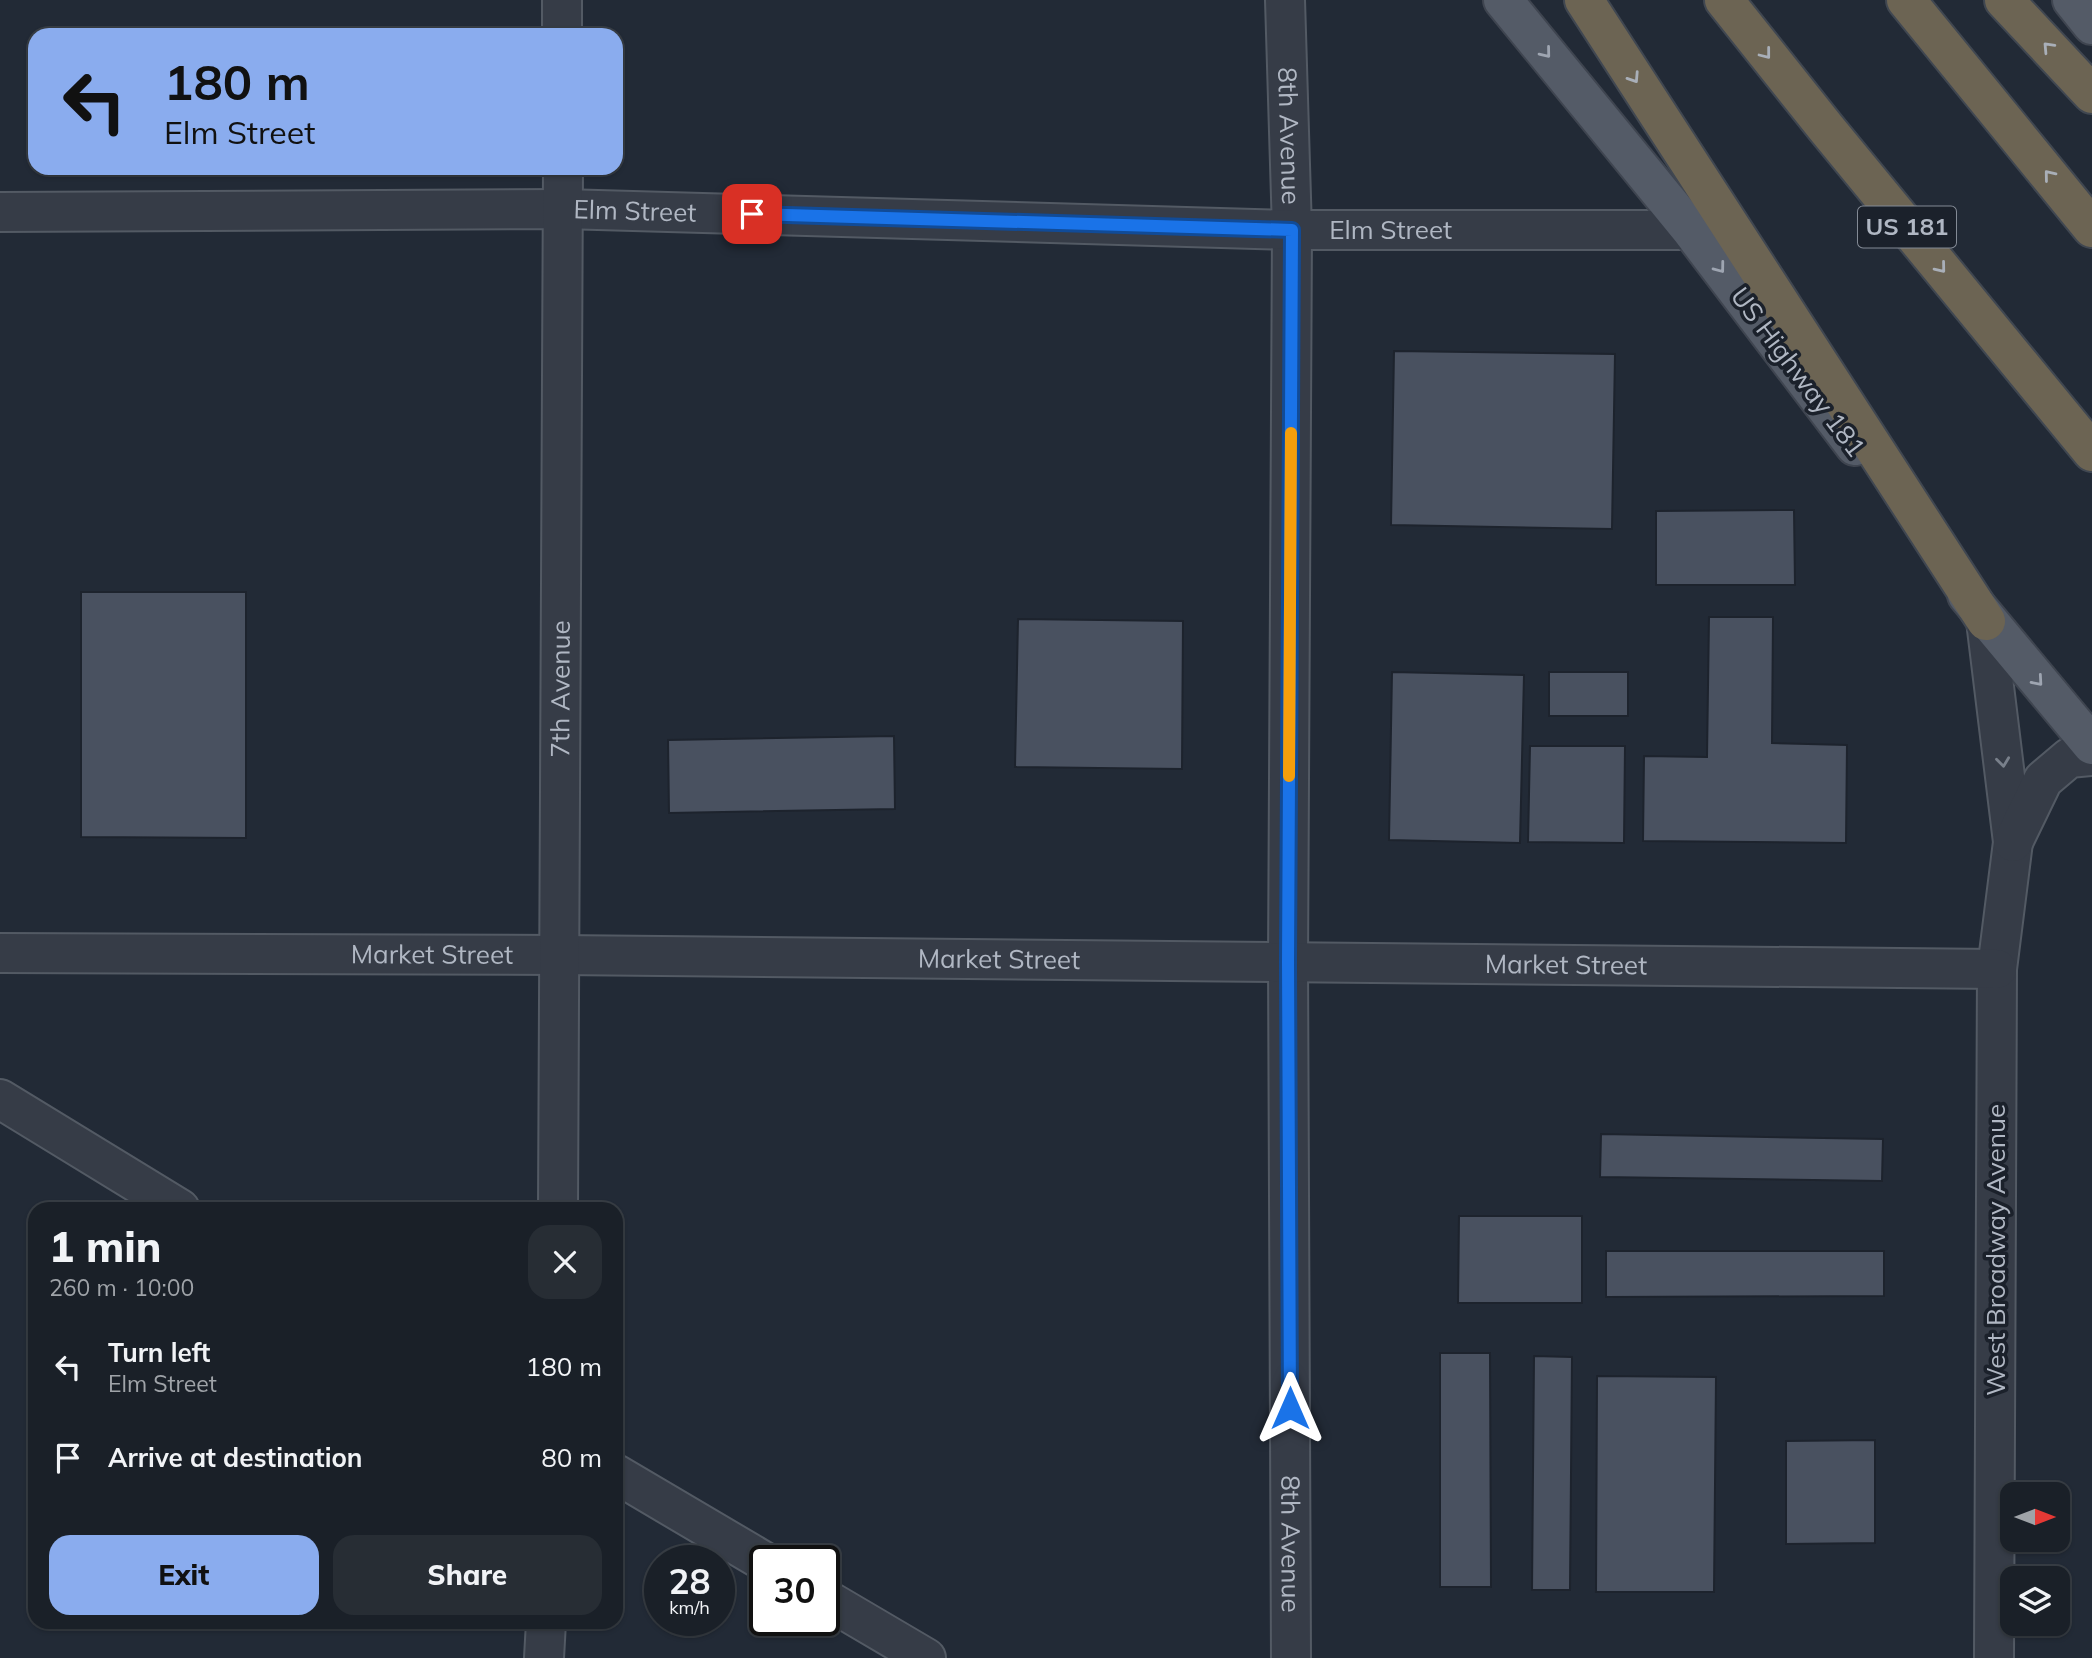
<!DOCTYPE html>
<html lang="en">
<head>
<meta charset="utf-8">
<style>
	body { margin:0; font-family:Mulish,sans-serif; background:#272d34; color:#f1f3f6; height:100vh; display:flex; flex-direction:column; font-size:26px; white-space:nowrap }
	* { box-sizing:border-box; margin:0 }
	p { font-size:23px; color:#9fa3a8 }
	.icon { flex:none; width:38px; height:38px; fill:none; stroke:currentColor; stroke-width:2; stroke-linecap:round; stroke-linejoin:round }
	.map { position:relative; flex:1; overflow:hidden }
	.drawer { position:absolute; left:28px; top:1202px; width:595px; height:427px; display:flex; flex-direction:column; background:#1a2028; border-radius:21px; box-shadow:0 2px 5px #0004,0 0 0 2px #383e45 }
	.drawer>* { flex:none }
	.guide { position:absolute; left:28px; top:28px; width:595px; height:147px; border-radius:21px; box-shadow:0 2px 5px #0004,0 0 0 2px #383e45; background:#8aacee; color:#111; overflow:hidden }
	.needle { width:46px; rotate:90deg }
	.buttons { position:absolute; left:2000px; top:1482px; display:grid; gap:14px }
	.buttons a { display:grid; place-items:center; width:70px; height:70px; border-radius:14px; background:#1a2028; box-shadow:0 2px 5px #0004,0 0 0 2px #383e45; font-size:35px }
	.speed { position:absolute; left:644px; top:1545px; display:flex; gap:14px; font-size:35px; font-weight:700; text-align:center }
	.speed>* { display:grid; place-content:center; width:91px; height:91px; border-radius:50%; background:#1a2028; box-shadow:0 2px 5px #0004,0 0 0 2px #383e45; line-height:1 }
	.speed small { font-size:18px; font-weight:400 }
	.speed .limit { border:4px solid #111; border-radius:10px; background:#fff; color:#111 }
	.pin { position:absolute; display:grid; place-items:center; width:60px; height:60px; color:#fff; margin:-30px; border-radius:14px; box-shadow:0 4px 10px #0006 }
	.me { position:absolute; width:77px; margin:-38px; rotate:0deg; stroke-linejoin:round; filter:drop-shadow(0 0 5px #0008) }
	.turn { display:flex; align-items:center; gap:24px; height:147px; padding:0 21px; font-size:32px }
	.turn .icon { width:91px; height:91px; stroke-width:2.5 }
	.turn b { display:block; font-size:49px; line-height:60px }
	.round { display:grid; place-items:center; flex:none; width:74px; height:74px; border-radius:21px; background:#272d34 }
	.headline { display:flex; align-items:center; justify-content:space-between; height:119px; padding:0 21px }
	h1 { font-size:42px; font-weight:800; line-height:52px }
	.action { display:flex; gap:14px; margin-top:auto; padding:14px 21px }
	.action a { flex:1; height:80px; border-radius:21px; background:#8aacee; color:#111; font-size:28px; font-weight:800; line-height:80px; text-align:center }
	.action a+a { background:#272d34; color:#f1f3f6 }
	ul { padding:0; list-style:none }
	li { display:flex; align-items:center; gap:21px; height:91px; padding:0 21px }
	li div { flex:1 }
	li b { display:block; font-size:26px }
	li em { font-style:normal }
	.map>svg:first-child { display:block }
	.building { fill:#495160; stroke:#1d232d; stroke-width:2 }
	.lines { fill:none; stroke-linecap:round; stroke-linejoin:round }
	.minor-casing { stroke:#535a64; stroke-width:42 }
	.major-casing { stroke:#3f4550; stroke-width:42 }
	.highway-casing { stroke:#404751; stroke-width:42 }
	.minor { stroke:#363c47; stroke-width:38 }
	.major { stroke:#545b67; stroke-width:38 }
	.highway { stroke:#6c6453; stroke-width:38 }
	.oneway { stroke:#a9afb8 }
	.oneway2 { stroke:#9ea5b1 }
	.oneway3 { stroke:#79808b }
	.route-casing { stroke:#114b97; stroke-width:18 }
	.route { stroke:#1a73e8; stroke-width:12 }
	.slow { stroke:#f59e0b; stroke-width:12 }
	.labels { text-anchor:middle; stroke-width:7; stroke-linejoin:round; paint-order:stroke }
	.shield { fill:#1b212b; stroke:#838a95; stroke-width:2 }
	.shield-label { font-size:24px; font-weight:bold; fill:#b0b7c3 }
	.street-label { font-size:26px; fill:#b0b7c3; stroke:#1b212b }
</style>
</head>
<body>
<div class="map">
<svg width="2092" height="1658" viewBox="0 0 2092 1658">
	<rect width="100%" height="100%" fill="#222a36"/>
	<path class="building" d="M1394,351L1615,354L1612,529L1391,525Z
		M1794,510L1795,585H1656V511Z
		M81,592H246V838L81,837Z
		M1709,617H1773L1772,743L1847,745L1846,843L1643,841L1644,756L1707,757Z
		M1018,619L1183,621L1182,769L1015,767Z
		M1392,672L1524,675L1520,843L1389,840Z
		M1549,672H1628V716H1549Z
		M894,736L895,809L669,813L668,740Z
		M1530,746H1625L1624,843L1528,842Z
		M1601,1134L1883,1139L1882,1181L1600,1177Z
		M1459,1216H1582V1303H1458Z
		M1606,1251H1884V1296L1606,1297Z
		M1440,1353H1490L1491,1587H1440Z
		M1534,1356L1572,1357L1570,1590H1532Z
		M1597,1376L1716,1377L1714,1592H1596Z
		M1875,1440V1543L1786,1544V1441Z"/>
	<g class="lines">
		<defs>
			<g id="minor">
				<path d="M562,0V35"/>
				<path id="s1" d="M1285,0L1292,230L1288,962L1291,1658"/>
				<path id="s2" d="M0,212L563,209L1292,230H1691"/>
				<path d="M1986,621L2013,842L1997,969L1994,1658"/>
				<path d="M2013,842L2043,780L2069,758L2092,756"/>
				<path id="s3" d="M0,953L559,955L1997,969"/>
				<path d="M0,1099L180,1209"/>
				<path id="s4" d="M558,1209L563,168"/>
				<path d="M616,1474L765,1562"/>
				<path d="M824,1598L926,1658"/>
				<path d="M544,1658L546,1622"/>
			</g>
			<path id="major" d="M1503,0L1691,230L1855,446
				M2072,0L2092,25
				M1967,595L2092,745"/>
			<path id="highway" d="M1584,0L1986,621
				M1724,0L1826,128L2092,452
				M1906,0L2092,228
				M2004,0L2092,94"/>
		</defs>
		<use href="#minor" class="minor-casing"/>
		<use href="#major" class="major-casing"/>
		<use href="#highway" class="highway-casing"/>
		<use href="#minor" class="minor"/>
		<use href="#major" class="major"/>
		<use href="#highway" class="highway"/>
	</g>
	<defs><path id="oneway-chevron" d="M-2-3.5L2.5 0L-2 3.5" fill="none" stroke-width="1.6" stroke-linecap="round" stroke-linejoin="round" transform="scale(1.75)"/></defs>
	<g class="oneway">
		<use href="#oneway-chevron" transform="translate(2048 47) rotate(-133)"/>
		<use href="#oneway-chevron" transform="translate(1766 54) rotate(52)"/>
		<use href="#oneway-chevron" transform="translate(1634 78) rotate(57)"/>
		<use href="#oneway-chevron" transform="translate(2049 175) rotate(-129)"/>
		<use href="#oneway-chevron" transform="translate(1941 268) rotate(51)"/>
	</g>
	<g class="oneway2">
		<use href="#oneway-chevron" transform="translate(1546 53) rotate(51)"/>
		<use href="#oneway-chevron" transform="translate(1720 268) rotate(53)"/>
		<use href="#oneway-chevron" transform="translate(2038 681) rotate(49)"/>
	</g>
	<use class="oneway3" href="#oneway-chevron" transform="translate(2003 762) rotate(83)"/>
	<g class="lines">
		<defs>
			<path id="route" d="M752,214L1292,230L1288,962L1290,1408"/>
		</defs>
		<use href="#route" class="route-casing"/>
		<use href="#route" class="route"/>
		<path class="slow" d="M1289,776L1291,433"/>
	</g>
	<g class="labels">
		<rect class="shield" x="1858" y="206.5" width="98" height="41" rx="5"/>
		<g class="shield-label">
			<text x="1907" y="235">US 181</text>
		</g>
		<g class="street-label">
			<text dy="9" stroke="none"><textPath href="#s1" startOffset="136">8th Avenue</textPath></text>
			<text dy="9" stroke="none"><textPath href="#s2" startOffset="635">Elm Street</textPath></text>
			<text dy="9" stroke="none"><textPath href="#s2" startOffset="1391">Elm Street</textPath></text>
			<text transform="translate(1798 372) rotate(53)" y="9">US Highway 181</text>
			<text dy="9" stroke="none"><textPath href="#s4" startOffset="520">7th Avenue</textPath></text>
			<text dy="9" stroke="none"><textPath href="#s3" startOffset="432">Market Street</textPath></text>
			<text dy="9" stroke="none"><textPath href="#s3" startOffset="999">Market Street</textPath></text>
			<text dy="9" stroke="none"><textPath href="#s3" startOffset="1566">Market Street</textPath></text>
			<text transform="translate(1996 1250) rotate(-90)" y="9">West Broadway Avenue</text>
			<text dy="9" stroke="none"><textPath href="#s1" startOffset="1544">8th Avenue</textPath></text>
		</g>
	</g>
</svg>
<div class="buttons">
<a><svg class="needle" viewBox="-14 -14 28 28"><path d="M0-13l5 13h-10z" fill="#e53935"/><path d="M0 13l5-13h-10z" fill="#9fa3a8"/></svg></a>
<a><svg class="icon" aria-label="layers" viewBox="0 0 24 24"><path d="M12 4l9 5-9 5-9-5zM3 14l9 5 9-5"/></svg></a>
</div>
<div class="speed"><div>28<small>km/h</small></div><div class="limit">30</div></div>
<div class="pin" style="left:752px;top:214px;background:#d93025"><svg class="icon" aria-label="arrive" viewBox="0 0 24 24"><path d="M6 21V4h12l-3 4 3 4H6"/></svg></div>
<svg class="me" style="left:1290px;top:1408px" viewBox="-20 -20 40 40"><path d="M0-17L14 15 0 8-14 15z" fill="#1a73e8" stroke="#fff" stroke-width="4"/></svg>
<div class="guide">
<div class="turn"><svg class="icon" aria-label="left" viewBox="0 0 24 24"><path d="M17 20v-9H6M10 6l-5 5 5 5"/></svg><div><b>180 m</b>Elm Street</div></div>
</div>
<section class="drawer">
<div class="headline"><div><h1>1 min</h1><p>260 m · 10:00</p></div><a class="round"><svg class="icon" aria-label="close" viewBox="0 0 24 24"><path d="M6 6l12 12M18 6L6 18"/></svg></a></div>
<ul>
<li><svg class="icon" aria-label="left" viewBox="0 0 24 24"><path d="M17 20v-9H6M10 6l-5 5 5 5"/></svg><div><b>Turn left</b><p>Elm Street</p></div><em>180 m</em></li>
<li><svg class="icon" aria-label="arrive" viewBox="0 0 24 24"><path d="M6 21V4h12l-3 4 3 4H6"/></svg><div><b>Arrive at destination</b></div><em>80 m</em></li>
</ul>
<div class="action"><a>Exit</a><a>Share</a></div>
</section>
</div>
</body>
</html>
